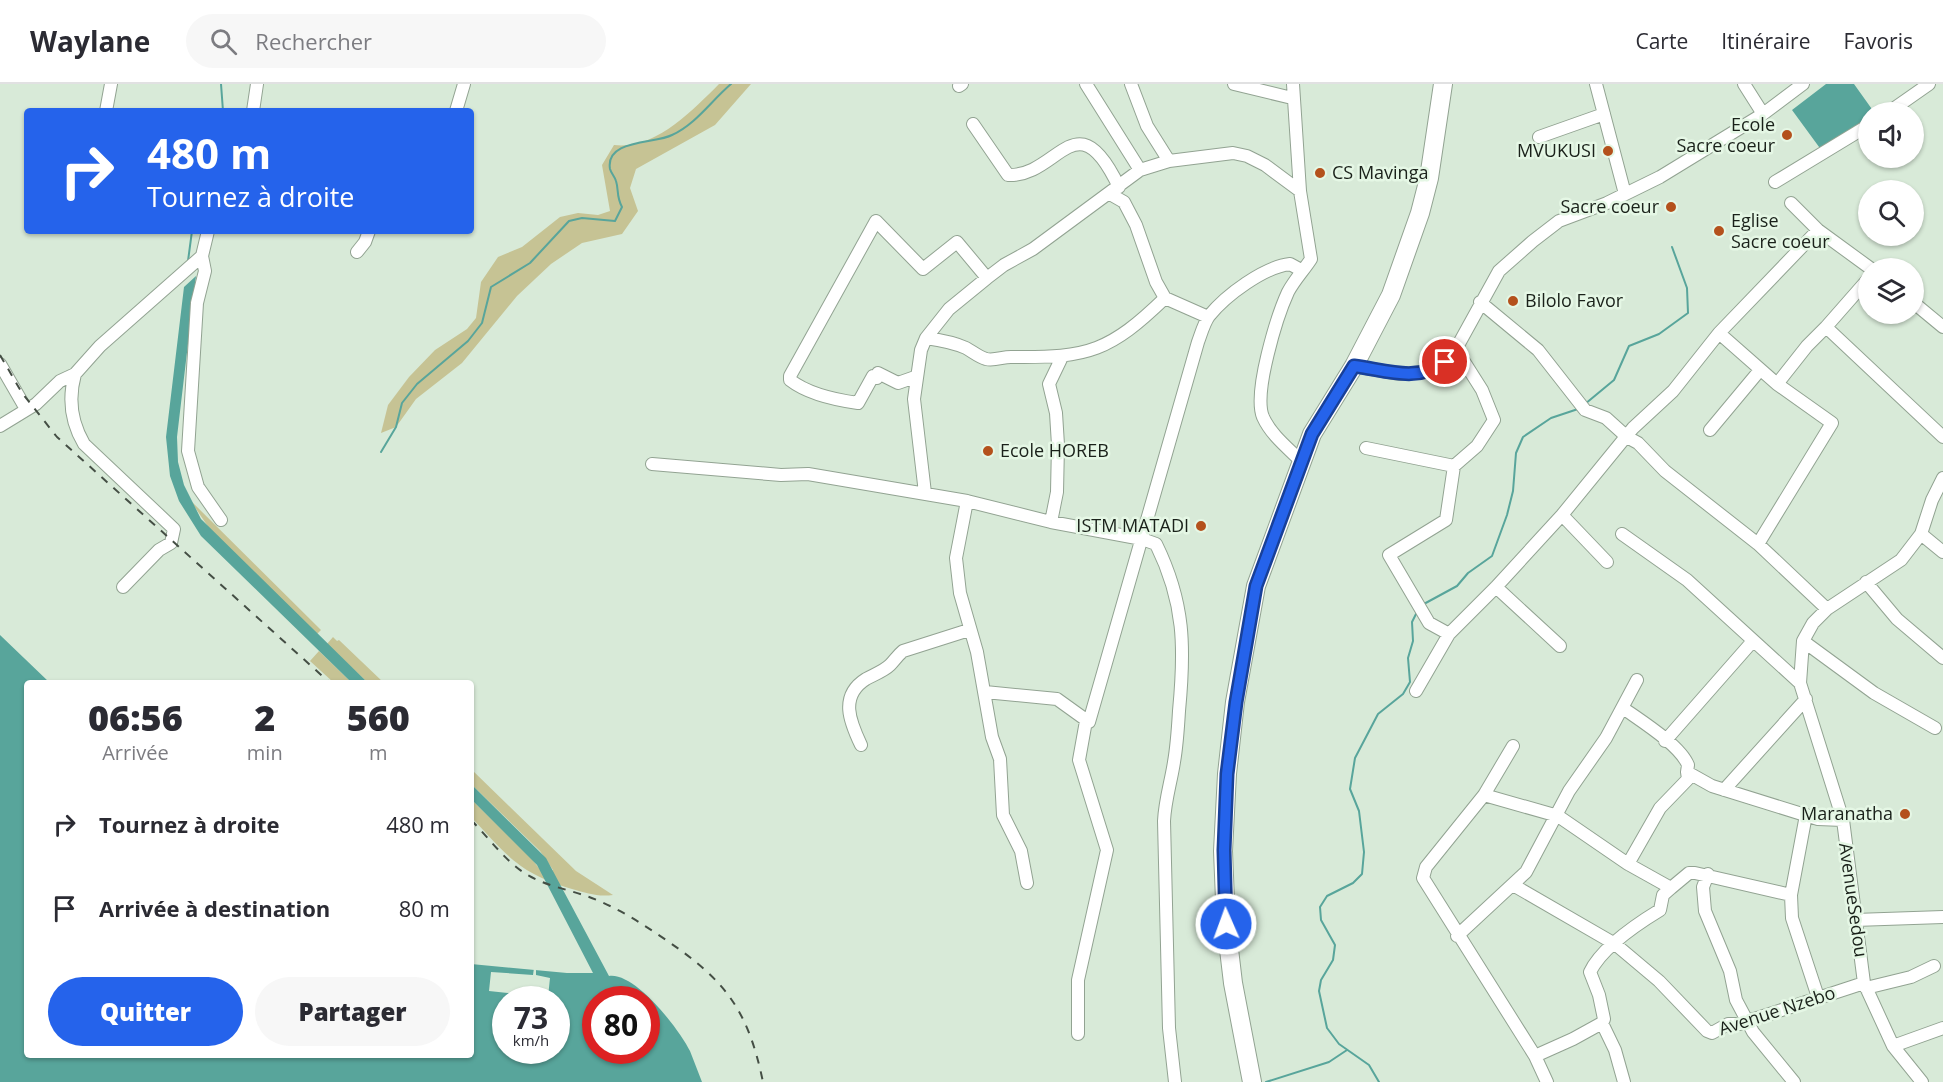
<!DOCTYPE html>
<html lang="fr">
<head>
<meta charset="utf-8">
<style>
	body { margin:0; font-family:"Open Sans",sans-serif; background:#f7f7f7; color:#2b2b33; height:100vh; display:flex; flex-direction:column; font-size:22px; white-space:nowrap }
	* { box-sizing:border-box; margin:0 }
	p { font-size:20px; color:#7c7c81 }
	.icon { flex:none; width:33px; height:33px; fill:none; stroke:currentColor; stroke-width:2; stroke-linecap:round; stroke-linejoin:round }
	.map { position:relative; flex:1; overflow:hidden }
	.side { position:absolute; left:24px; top:596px; width:450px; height:378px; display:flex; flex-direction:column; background:#fff; border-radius:6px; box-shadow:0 2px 4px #0004 }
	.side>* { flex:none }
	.guide { position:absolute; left:24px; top:24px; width:450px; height:126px; border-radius:6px; box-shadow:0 2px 4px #0004; background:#2563eb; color:#fff; overflow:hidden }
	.fabs { position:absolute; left:1858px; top:18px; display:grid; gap:12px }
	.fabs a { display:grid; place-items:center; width:66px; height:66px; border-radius:50%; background:#fff; box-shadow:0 2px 4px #0004; font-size:30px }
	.speed { position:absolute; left:492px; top:902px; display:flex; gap:12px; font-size:30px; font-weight:700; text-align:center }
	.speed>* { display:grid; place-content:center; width:78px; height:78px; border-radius:50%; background:#fff; box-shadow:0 2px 4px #0004; line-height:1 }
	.speed small { font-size:15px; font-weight:400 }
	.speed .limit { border:9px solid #d22; background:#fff; color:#111 }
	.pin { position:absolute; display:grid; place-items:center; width:51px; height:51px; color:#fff; margin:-26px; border:3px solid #fff; border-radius:50%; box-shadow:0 2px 6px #0007 }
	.me { position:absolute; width:66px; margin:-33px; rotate:358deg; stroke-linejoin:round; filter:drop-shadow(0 0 4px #0008) }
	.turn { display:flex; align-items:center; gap:21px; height:126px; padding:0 24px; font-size:27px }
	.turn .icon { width:78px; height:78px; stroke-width:2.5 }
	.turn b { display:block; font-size:42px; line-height:51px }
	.eta { display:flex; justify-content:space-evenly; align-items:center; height:102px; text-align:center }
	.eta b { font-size:36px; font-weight:800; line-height:42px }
	.cta { display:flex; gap:12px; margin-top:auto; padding:12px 24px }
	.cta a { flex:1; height:69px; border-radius:36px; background:#2563eb; color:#fff; font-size:24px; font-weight:800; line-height:69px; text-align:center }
	.cta a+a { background:#f7f7f7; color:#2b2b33 }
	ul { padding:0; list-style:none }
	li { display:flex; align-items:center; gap:18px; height:84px; padding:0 24px }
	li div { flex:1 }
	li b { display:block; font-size:22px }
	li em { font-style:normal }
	header { display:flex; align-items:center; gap:36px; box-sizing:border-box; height:84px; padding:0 30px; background:#fff; border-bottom:2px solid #e1e1e2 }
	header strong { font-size:28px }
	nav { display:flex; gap:33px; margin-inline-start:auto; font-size:21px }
	.search { width:420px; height:54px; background:#f7f7f7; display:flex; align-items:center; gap:15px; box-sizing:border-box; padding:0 21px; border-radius:33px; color:#7c7c81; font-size:22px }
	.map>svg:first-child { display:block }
	.green { fill:#c6c394 }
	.water { fill:#58a59b; fill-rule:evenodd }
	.pier { fill:#d8ead8 }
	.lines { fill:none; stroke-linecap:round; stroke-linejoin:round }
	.stream { stroke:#58a59b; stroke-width:2 }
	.minor-casing { stroke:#92a392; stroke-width:14 }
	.highway-casing { stroke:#92a392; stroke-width:20 }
	.minor { stroke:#fff; stroke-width:12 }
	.highway { stroke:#fff; stroke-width:18 }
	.rail { stroke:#444e44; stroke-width:2; stroke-dasharray:8 8; stroke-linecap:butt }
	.route-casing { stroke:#184099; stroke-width:15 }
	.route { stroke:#2563eb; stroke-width:10 }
	.poi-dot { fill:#b4511c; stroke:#e5f7e5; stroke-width:2 }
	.labels { text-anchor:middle; stroke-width:5; stroke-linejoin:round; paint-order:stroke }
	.poi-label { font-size:18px; fill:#1a211a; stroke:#e5f7e5; text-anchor:end }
	.street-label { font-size:18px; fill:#1a211a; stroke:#e5f7e5 }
</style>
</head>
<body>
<header>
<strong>Waylane</strong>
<div class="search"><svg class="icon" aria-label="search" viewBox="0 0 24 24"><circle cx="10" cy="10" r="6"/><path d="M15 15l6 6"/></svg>Rechercher</div>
<nav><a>Carte</a><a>Itinéraire</a><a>Favoris</a></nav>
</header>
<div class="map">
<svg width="1943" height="998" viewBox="0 0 1943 998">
	<rect width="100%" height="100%" fill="#d8ead8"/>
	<path class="green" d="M719,0H751L715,41L636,85L630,104L638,127L622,150L582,159L551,180L517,212L462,279L416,315L396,343L381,349L388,321L409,293L435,266L467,245L476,234L481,198L498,173L522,163L560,133L578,129L598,131L610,127L602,81L614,61C655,66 692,27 719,0Z
		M190,416L321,546L317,550L209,444Z
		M333,553L337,557L339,556L383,598H367L327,560Z
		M319,567L351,598H333L310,577Z
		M471,685L576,787L613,811C597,813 587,809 572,805C518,789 508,772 471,733V715L532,775L544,791L553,786L540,767L471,700Z"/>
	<path class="water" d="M1826,0H1854L1874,28H1869V32L1822,67L1792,26Z
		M196,192L177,353L178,378L184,401L201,435L367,598H351L201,452L179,417L170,392L166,353L184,203Z
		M0,551L49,598H27V970H471V880L567,889H593L537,781L471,715V700L546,774L609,892C635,888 679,945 690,967C694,977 698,988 702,998H0ZM506,915H556V966H506ZM596,915H646V966H596Z"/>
	<path class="pier" d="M534,884H536V891L550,894L548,913L489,907L491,888L533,891Z"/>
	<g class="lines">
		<path class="stream" d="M221,0L223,27
			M188,177L192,147
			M1585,320L1614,296L1629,262L1659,250L1688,229L1687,204L1672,163
			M381,368L396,343L402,319L417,300L468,257L482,239L491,203L530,179L569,137L582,134L615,137L622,123C616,112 619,106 616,97C615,93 611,89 610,85C605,55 655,60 672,51C696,40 711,17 731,0
			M1422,521L1457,502L1468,489L1492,472L1507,431L1513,407L1516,369L1523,353L1551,334L1578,325
			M1266,998L1329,978L1347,966
			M1379,998L1369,981L1339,960L1327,944L1319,907L1321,896L1333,876L1335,861L1321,836L1320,823L1327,812L1353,799L1362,790L1364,768L1359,727L1350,705L1355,674L1378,630L1403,610L1410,598L1408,574L1413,557L1412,538L1417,528"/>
		<defs>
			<path id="minor" d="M1086,0L1140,86
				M1131,0L1147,42L1169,77
				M1234,0L1292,14
				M1293,0L1300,107
				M1596,0L1625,110
				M1744,0L1763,30
				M959,2L962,0
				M106,27L111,0
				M253,27L257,0
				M456,27L464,0
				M1889,28L1929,0
				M973,40L1008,91C1059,93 1076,13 1119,103
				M1539,53L1604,30
				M1775,98L1869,41
				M1110,110L1124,118L1136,141L1156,198L1165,214L1208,233
				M1791,119L1818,146L1870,184
				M357,168L365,158L369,147
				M202,172L205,187L197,219L188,367L198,403L221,436
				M1480,218L1538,266L1585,326L1606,334L1627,353L1638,359L1665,387L1758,460L1827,525
				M1914,219L1943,243
				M1826,243L1869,194
				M1719,249L1777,300L1832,339L1758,460
				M926,254C940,256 953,258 966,264C973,268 979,273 986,275C996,277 1004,272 1013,273C1089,274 1110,267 1165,214
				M0,280L26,325
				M1354,282L1400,290L1425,288L1436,284L1456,265L1499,187L1533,157L1559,137L1607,119L1660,93L1763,30L1803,0
				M75,290L100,262L202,172L208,147
				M915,293L898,299L878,289L877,294L873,292L858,319C836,316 808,310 790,296V292L876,137L923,185L957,158L987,194
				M1777,300L1807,262L1826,243L1943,353
				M0,342L36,320L60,297L75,290C68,315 71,338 84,360L174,445L171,459L159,466L123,503
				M1710,346L1760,286
				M1366,364L1454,382
				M652,380L781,391L808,390L967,417L1051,438L1142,455L1156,460C1185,519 1185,564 1179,627C1178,644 1177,661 1174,678C1171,698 1165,716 1164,737L1169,944L1175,998
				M925,409L914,315L921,266L926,254L949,225L987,194L1004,181L1033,165L1140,86L1169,77L1233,69L1247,72L1265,81L1300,107L1311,175C1304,186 1295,195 1288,208C1277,232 1253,309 1263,333C1271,351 1288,364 1302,378
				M967,417L956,474L960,509L977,568L992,653L1000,675L1003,731L1021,767L1027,799
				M1562,431L1607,478
				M1051,438L1057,408L1058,361L1056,329L1049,300L1062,273
				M1622,450L1687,496L1800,599
				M1921,450L1943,468
				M1866,498L1897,535L1943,574
				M1496,503L1560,562
				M1449,550L1429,539L1389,471L1446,436L1454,382L1477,362L1494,336L1482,306L1456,265
				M1803,557L1874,609L1935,644
				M1416,607L1449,550L1496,503L1562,431L1633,344L1673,307L1719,249L1818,146
				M985,608L1057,615L1089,638
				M1623,624C1641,637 1680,661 1688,681L1687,688
				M1665,657L1752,558
				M861,661C850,638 839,612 866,595C873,591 884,587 890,581C895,576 897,572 903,567L969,546
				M1513,662L1484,711L1426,783L1423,794L1535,972L1547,998
				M1724,706L1806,615
				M1484,711L1558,732L1628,780L1660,724L1688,695L1687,688L1712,702L1818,735L1843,736
				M1806,731L1791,811L1792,834L1818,913
				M1628,780L1671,804L1689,789H1695L1791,811
				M1708,790L1703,803L1705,827L1730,887L1736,916L1753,948L1794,998
				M1513,801L1615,860L1659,897L1707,947L1712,949L1728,940H1739L1864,899
				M1855,836L1943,833
				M1457,852L1526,788L1569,707L1606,654L1637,596
				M1866,904L1911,893L1934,882
				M1602,939L1615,966L1624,998
				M1078,950V896L1107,766L1079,676L1086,637L1089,638L1198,258C1201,250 1204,239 1209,232C1226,211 1264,183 1290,180L1301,186
				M1893,962L1943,944
				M1535,972L1573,955L1602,939L1604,935L1599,911L1590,888C1602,863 1637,840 1660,826L1663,811L1671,804
				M1922,998L1893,962L1864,899L1843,736L1800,599L1803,557L1813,539L1827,525L1901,476L1921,450L1932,416L1943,394"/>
			<path id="highway" d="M1252,998L1233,899L1226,840L1223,767L1227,690L1235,618L1256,502L1312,350L1354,282L1391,211L1420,129L1429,94L1443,0"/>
		</defs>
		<use href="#minor" class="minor-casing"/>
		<use href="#highway" class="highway-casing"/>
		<use href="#minor" class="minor"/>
		<use href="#highway" class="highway"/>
		<path class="rail" d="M0,271L22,309L57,353L329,598
			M471,736C489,754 505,777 526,790C549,804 575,806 599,817C623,827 644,841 666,856C726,897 748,926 763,998"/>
	</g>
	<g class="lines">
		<defs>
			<path id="route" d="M1226,840L1224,766L1227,690L1236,618L1256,502L1312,350L1354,282C1386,286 1417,299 1445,278"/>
		</defs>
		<use href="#route" class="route-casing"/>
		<use href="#route" class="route"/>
	</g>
	<g class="poi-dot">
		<circle cx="1787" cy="51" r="6"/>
		<circle cx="1608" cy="67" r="6"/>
		<circle cx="1320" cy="89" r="6"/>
		<circle cx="1671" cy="123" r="6"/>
		<circle cx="1719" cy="147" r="6"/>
		<circle cx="1513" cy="217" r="6"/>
		<circle cx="988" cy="367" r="6"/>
		<circle cx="1201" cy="442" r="6"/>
		<circle cx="1905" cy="730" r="6"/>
	</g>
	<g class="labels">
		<g class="poi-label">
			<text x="1775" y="47">Ecole<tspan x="1775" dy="21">Sacre coeur</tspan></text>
			<text x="1596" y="73">MVUKUSI</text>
			<text x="1332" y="95" text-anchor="start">CS Mavinga</text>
			<text x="1659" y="129">Sacre coeur</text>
			<text x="1731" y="143" text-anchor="start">Eglise<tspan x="1731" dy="21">Sacre coeur</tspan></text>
			<text x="1525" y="223" text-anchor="start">Bilolo Favor</text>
			<text x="1000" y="373" text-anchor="start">Ecole HOREB</text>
			<text x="1189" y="448">ISTM MATADI</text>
			<text x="1893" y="736">Maranatha</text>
		</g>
		<g class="street-label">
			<text transform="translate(1853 816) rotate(82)" y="6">AvenueSedou</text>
			<text transform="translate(1777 927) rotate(-18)" y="6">Avenue Nzebo</text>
		</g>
	</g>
</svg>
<div class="fabs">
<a><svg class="icon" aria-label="sound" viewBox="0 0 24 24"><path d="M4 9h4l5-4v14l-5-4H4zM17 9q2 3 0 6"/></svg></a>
<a><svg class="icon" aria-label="search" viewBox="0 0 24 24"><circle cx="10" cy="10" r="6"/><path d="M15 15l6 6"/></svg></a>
<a><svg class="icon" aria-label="layers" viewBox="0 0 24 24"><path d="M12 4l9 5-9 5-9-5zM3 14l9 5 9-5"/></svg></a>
</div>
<div class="speed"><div>73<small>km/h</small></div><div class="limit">80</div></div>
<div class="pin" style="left:1445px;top:278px;background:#d93025"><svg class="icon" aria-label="arrive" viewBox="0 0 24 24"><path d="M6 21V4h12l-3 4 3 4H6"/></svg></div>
<svg class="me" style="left:1226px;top:840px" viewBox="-20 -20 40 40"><circle r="17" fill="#2563eb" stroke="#fff" stroke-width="3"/><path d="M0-11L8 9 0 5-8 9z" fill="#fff"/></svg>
<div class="guide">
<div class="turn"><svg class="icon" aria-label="right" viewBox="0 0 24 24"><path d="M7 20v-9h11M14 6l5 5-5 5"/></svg><div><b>480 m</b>Tournez à droite</div></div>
</div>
<section class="side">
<div class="eta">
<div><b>06:56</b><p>Arrivée</p></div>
<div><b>2</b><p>min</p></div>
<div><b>560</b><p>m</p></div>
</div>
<ul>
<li><svg class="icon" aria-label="right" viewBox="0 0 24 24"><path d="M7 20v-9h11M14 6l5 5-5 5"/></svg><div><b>Tournez à droite</b></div><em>480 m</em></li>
<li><svg class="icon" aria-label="arrive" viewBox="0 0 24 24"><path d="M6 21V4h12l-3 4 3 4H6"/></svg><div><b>Arrivée à destination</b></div><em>80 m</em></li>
</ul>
<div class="cta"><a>Quitter</a><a>Partager</a></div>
</section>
</div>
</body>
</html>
